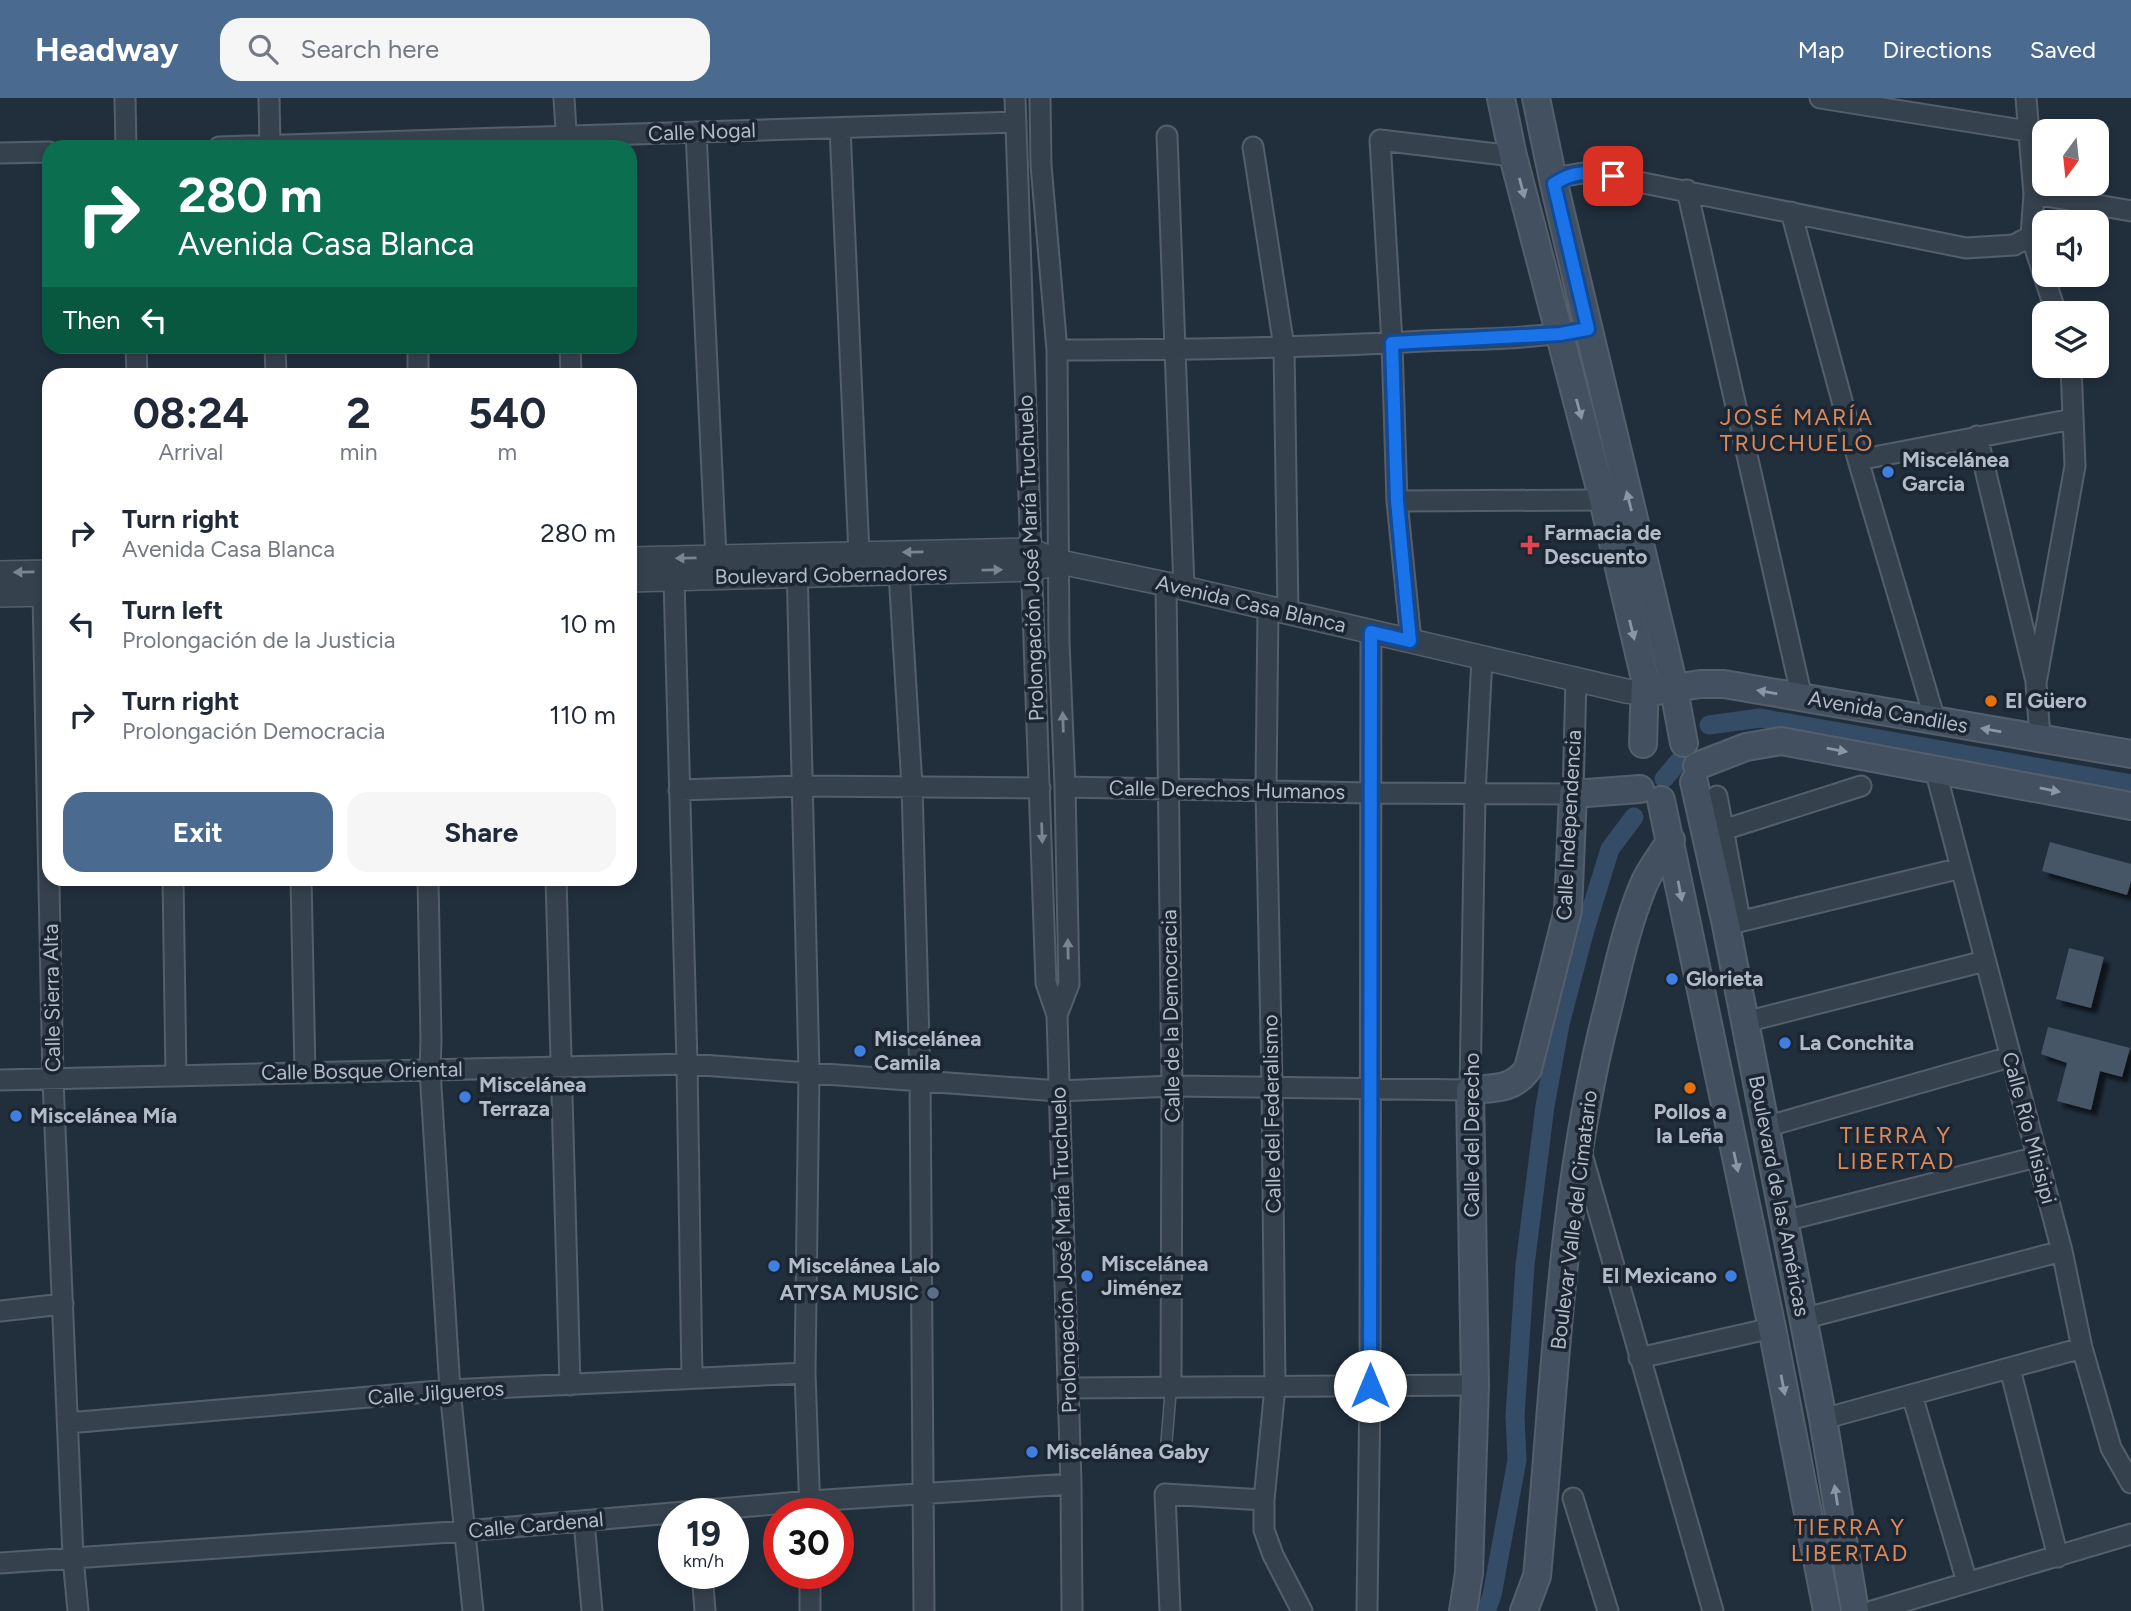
<!DOCTYPE html>
<html lang="en">
<head>
<meta charset="utf-8">
<style>
	body { margin:0; font-family:Figtree,sans-serif; background:#f6f6f7; color:#1f2937; height:100vh; display:flex; flex-direction:column; font-size:26px; white-space:nowrap }
	* { box-sizing:border-box; margin:0 }
	p { font-size:23px; color:#747a83 }
	.icon { flex:none; width:38px; height:38px; fill:none; stroke:currentColor; stroke-width:2; stroke-linecap:round; stroke-linejoin:round }
	.map { position:relative; flex:1; overflow:hidden }
	.sheet { position:absolute; left:42px; top:270px; width:595px; height:518px; display:flex; flex-direction:column; background:#fff; border-radius:21px; box-shadow:0 4px 10px #0003 }
	.sheet>* { flex:none }
	.guide { position:absolute; left:42px; top:42px; width:595px; height:214px; border-radius:21px; box-shadow:0 4px 10px #0003; background:#0b6e4f; color:#fff; overflow:hidden }
	.needle { width:46px; rotate:195deg }
	.controls { position:absolute; left:2032px; top:21px; display:grid; gap:14px }
	.controls a { display:grid; place-items:center; width:77px; height:77px; border-radius:14px; background:#fff; box-shadow:0 4px 10px #0003; font-size:35px }
	.speed { position:absolute; left:658px; top:1400px; display:flex; gap:14px; font-size:35px; font-weight:700; text-align:center }
	.speed>* { display:grid; place-content:center; width:91px; height:91px; border-radius:50%; background:#fff; box-shadow:0 4px 10px #0003; line-height:1 }
	.speed small { font-size:18px; font-weight:400 }
	.speed .limit { border:10px solid #d22; background:#fff; color:#111 }
	.pin { position:absolute; display:grid; place-items:center; width:60px; height:60px; color:#fff; margin:-30px; border-radius:14px; box-shadow:0 4px 10px #0006 }
	.me { position:absolute; width:77px; margin:-38px; rotate:0deg; stroke-linejoin:round; filter:drop-shadow(0 0 5px #0008) }
	.turn { display:flex; align-items:center; gap:24px; height:147px; padding:0 21px; font-size:32px }
	.turn .icon { width:91px; height:91px; stroke-width:2.5 }
	.turn b { display:block; font-size:49px; line-height:60px }
	.then { display:flex; align-items:center; height:66px; padding:0 21px; background:#0003; gap:14px; font-size:26px }
	.eta { display:flex; justify-content:space-evenly; align-items:center; height:119px; text-align:center }
	.eta b { font-size:42px; font-weight:700; line-height:49px }
	.action { display:flex; gap:14px; margin-top:auto; padding:14px 21px }
	.action a { flex:1; height:80px; border-radius:21px; background:#4b6a90; color:#fff; font-size:28px; font-weight:700; line-height:80px; text-align:center }
	.action a+a { background:#f6f6f7; color:#1f2937 }
	ul { padding:0; list-style:none }
	li { display:flex; align-items:center; gap:21px; height:91px; padding:0 21px }
	li div { flex:1 }
	li b { display:block; font-size:26px }
	li em { font-style:normal }
	header { display:flex; align-items:center; gap:42px; box-sizing:border-box; height:98px; padding:0 35px; background:#4b6a90; color:#fff }
	header strong { font-size:33px }
	nav { display:flex; gap:38px; margin-inline-start:auto; font-size:24px }
	.search { width:490px; height:63px; background:#f6f6f7; display:flex; align-items:center; gap:18px; box-sizing:border-box; padding:0 24px; border-radius:21px; color:#747a83; font-size:26px }
	.map>svg:first-child { display:block }
	.lines { fill:none; stroke-linecap:round; stroke-linejoin:round }
	.canal { stroke:#344c65; stroke-width:19 }
	.building { fill:#475666; filter:url(#shadow) }
	.service-casing { stroke:#545f6b; stroke-width:13 }
	.minor-casing { stroke:#545f6b; stroke-width:23 }
	.tertiary-casing { stroke:#545f6b; stroke-width:26 }
	.secondary-casing { stroke:#545f6b; stroke-width:30 }
	.service { stroke:#35414d; stroke-width:10 }
	.minor { stroke:#35414d; stroke-width:19 }
	.tertiary { stroke:#35414d; stroke-width:23 }
	.secondary { stroke:#435060; stroke-width:26 }
	.oneway { fill:#8a96a4 }
	.oneway2 { fill:#798591 }
	.route-casing { stroke:#114b97; stroke-width:18 }
	.route { stroke:#1a73e8; stroke-width:12 }
	.shop-dot { fill:#3f7fe0; stroke:#1b2632; stroke-width:2.5 }
	.health-dot { fill:#e0444e; stroke:#1b2632; stroke-width:2.5 }
	.food-dot { fill:#e8710a; stroke:#1b2632; stroke-width:2.5 }
	.service-dot { fill:#5c6f8a; stroke:#1b2632; stroke-width:2.5 }
	.labels { text-anchor:middle; stroke-width:7; stroke-linejoin:round; paint-order:stroke }
	.street-label { font-size:21px; fill:#b1bcc8; stroke:#1b2632 }
	.poi-label { font-size:21px; font-weight:bold; fill:#b1bcc8; stroke:#1b2632; text-anchor:start }
	.neighbourhood-label { font-size:23px; letter-spacing:2px; fill:#da895a; stroke:#1b2632 }
</style>
</head>
<body>
<header>
<strong>Headway</strong>
<div class="search"><svg class="icon" aria-label="search" viewBox="0 0 24 24"><circle cx="10" cy="10" r="6"/><path d="M15 15l6 6"/></svg>Search here</div>
<nav><a>Map</a><a>Directions</a><a>Saved</a></nav>
</header>
<div class="map">
<svg width="2131" height="1513" viewBox="0 0 2131 1513">
	<defs>
		<filter id="shadow"><feDropShadow dx="6" dy="6" stdDeviation="2" flood-color="#0009"/></filter>
	</defs>
	<rect width="100%" height="100%" fill="#212f3d"/>
	<g class="lines">
		<path class="canal" d="M1709,627L1760,620L2131,686
			M1664,681L1679,663
			M1486,1513L1492,1497L1517,1362L1515,1318L1525,1167L1545,1008L1560,926L1584,835L1610,751L1634,719"/>
	</g>
	<path class="building" d="M2050,744L2131,766V783L2127,797L2042,773Z
		M2069,850L2104,859L2091,910L2056,901Z
		M2048,929L2130,950L2122,979L2100,973L2091,1012L2057,1003L2067,965L2041,956Z"/>
	<g class="lines">
		<defs>
			<path id="service" d="M1166,1350L1171,1289"/>
			<path id="minor" d="M125,0L126,49
				M269,0L270,49
				M564,0L567,49
				M1015,0L1046,885L1057,917L1071,1386L1072,1513
				M1040,0L1041,67L1057,252L1059,543L1065,689L1069,886L1057,917
				M1820,0L2028,33
				M2026,0L2034,96L2031,138L2056,215
				M840,30L859,456
				M696,34L716,459
				M1167,38L1184,490
				M219,49C485,39 751,33 1016,24
				M1253,49L1284,249L1288,515
				M0,55L49,54
				M1554,86L1565,78L1589,74L1966,150L2014,147L2031,138
				M1687,92L1802,600
				M2034,96L2131,113
				M1791,114L1858,362L1935,622
				M136,248L137,276
				M275,248L276,276
				M418,248V276
				M570,248L571,276
				M1057,252C1180,252 1302,250 1424,243C1479,241 1534,241 1588,231
				M1977,338L2035,579
				M1858,362L2073,321
				M1397,403L1603,402
				M797,465L809,974L805,1275L810,1415
				M899,475L912,688L920,981L924,1513
				M674,481L687,966L692,1280
				M1166,486L1172,988L1171,1289
				M43,496L53,982L73,1459L78,1513
				M1268,510L1266,692L1272,989L1275,1289L1264,1402V1432L1273,1457L1302,1513
				M1411,543L1397,403L1392,245L1380,42L1513,58
				M2040,640L2036,585L2075,368L2071,268
				M1935,671L2062,1153L2082,1250L2111,1350L2131,1385
				M1065,689L1369,695L1573,696L1576,582
				M679,692L801,688L1040,690
				M1717,698L1740,822
				M1723,732L1861,688
				M173,780L176,978
				M301,780L305,975
				M428,780L431,942L430,973L450,1292L473,1513
				M556,780L570,1287
				M1726,827L1961,770
				M1745,924L1985,863
				M0,982L687,966L1059,993L1172,988L1470,992L1475,697L1482,560
				M1765,1029L2010,959
				M1581,1053L1713,1513
				M1784,1123L2037,1059
				M0,1213L63,1206
				M1802,1221L2062,1153
				M1639,1260L1772,1230
				M2010,1271L2058,1459
				M1068,1290L1475,1287
				M1912,1297L1967,1484
				M1823,1321L2082,1250
				M68,1325L450,1292L805,1275
				M1573,1400L1608,1513
				M584,1423L592,1513
				M0,1465L466,1433L810,1403L1071,1386
				M702,1475L705,1513
				M810,1475V1513
				M1170,1513L1165,1396L1264,1402
				M1367,1513L1370,1288L1371,534
				M1872,1513L2131,1436"/>
			<path id="tertiary" d="M630,461L1030,452L1060,464L1166,486L1626,593L1645,595
				M0,475L49,474
				M630,482L1033,471L1060,464
				M0,497L49,496"/>
			<path id="secondary" d="M1501,0L1513,58L1603,402L1645,581L1643,646
				M1536,0L1554,86L1671,576L1684,645
				M1657,593L1700,586H1724L2131,656
				M1697,668L1746,649L1781,643L2131,708
				M1694,684L1726,827L1823,1321L1855,1513
				M1661,702L1772,1230L1827,1513
				M1463,1513L1469,1475L1475,1287L1470,992C1494,990 1513,992 1528,971L1568,812L1573,696L1640,691
				M1524,1513L1537,1478C1555,1289 1560,1095 1608,910C1618,869 1627,827 1643,788C1649,772 1662,757 1671,742"/>
		</defs>
		<use href="#service" class="service-casing"/>
		<use href="#minor" class="minor-casing"/>
		<use href="#tertiary" class="tertiary-casing"/>
		<use href="#secondary" class="secondary-casing"/>
		<use href="#service" class="service"/>
		<use href="#minor" class="minor"/>
		<use href="#tertiary" class="tertiary"/>
		<use href="#secondary" class="secondary"/>
	</g>
	<defs><path id="oneway-solid" d="M-6-.8H1V-3.2L6.5 0L1 3.2V.8H-6Z" transform="scale(1.75)"/></defs>
	<g class="oneway">
		<use href="#oneway-solid" transform="translate(1522 90) rotate(75)"/>
		<use href="#oneway-solid" transform="translate(1579 311) rotate(75)"/>
		<use href="#oneway-solid" transform="translate(1629 403) rotate(-104)"/>
		<use href="#oneway-solid" transform="translate(1632 532) rotate(76)"/>
		<use href="#oneway-solid" transform="translate(1767 594) rotate(-170)"/>
		<use href="#oneway-solid" transform="translate(1991 632) rotate(-170)"/>
		<use href="#oneway-solid" transform="translate(1837 652) rotate(10)"/>
		<use href="#oneway-solid" transform="translate(2050 692) rotate(11)"/>
		<use href="#oneway-solid" transform="translate(1680 793) rotate(79)"/>
		<use href="#oneway-solid" transform="translate(1736 1064) rotate(78)"/>
		<use href="#oneway-solid" transform="translate(1783 1287) rotate(79)"/>
		<use href="#oneway-solid" transform="translate(1836 1397) rotate(-99)"/>
	</g>
	<g class="oneway2">
		<use href="#oneway-solid" transform="translate(913 454) rotate(179)"/>
		<use href="#oneway-solid" transform="translate(686 460) rotate(179)"/>
		<use href="#oneway-solid" transform="translate(992 472) rotate(-1)"/>
		<use href="#oneway-solid" transform="translate(24 474) rotate(179)"/>
		<use href="#oneway-solid" transform="translate(1063 624) rotate(-92)"/>
		<use href="#oneway-solid" transform="translate(1042 735) rotate(88)"/>
		<use href="#oneway-solid" transform="translate(1068 851) rotate(-91)"/>
	</g>
	<g class="lines">
		<defs>
			<path id="route" d="M1370,1288L1371,534L1410,543L1397,403L1392,245L1560,236L1588,231L1554,86C1574,72 1590,74 1613,78"/>
		</defs>
		<use href="#route" class="route-casing"/>
		<use href="#route" class="route"/>
	</g>
	<g class="shop-dot">
		<circle cx="1888" cy="374" r="7"/>
		<circle cx="1672" cy="881" r="7"/>
		<circle cx="1785" cy="945" r="7"/>
		<circle cx="860" cy="953" r="7"/>
		<circle cx="465" cy="999" r="7"/>
		<circle cx="16" cy="1018" r="7"/>
		<circle cx="774" cy="1168" r="7"/>
		<circle cx="1087" cy="1178" r="7"/>
		<circle cx="1731" cy="1178" r="7"/>
		<circle cx="1032" cy="1354" r="7"/>
	</g>
	<path class="health-dot" d="M1526.5 436.5h7v7h7v7h-7v7h-7v-7h-7v-7h7z"/>
	<g class="food-dot">
		<circle cx="1991" cy="603" r="7"/>
		<circle cx="1690" cy="990" r="7"/>
	</g>
	<circle class="service-dot" cx="933" cy="1195" r="7"/>
	<g class="labels">
		<g class="street-label">
			<text transform="translate(702 34) rotate(-2)" y="7">Calle Nogal</text>
			<text transform="translate(1031 460) rotate(-92)" y="7">Prolongación José María Truchuelo</text>
			<text transform="translate(831 477) rotate(-1)" y="7">Boulevard Gobernadores</text>
			<text transform="translate(1251 506) rotate(13)" y="7">Avenida Casa Blanca</text>
			<text transform="translate(1888 614) rotate(10)" y="7">Avenida Candiles</text>
			<text transform="translate(1227 692) rotate(1)" y="7">Calle Derechos Humanos</text>
			<text transform="translate(1569 727) rotate(-87)" y="7">Calle Independencia</text>
			<text transform="translate(52 900) rotate(-91)" y="7">Calle Sierra Alta</text>
			<text transform="translate(1171 918) rotate(-91)" y="7">Calle de la Democracia</text>
			<text transform="translate(362 973) rotate(-1)" y="7">Calle Bosque Oriental</text>
			<text transform="translate(1272 1016) rotate(-91)" y="7">Calle del Federalismo</text>
			<text transform="translate(2029 1030) rotate(75)" y="7">Calle Río Misisipi</text>
			<text transform="translate(1472 1037) rotate(-90)" y="7">Calle del Derecho</text>
			<text transform="translate(1779 1098) rotate(79)" y="7">Boulevard de las Américas</text>
			<text transform="translate(1574 1122) rotate(-83)" y="7">Boulevar Valle del Cimatario</text>
			<text transform="translate(1064 1152) rotate(-92)" y="7">Prolongación José María Truchuelo</text>
			<text transform="translate(436 1295) rotate(-4)" y="7">Calle Jilgueros</text>
			<text transform="translate(536 1427) rotate(-5)" y="7">Calle Cardenal</text>
		</g>
		<g class="poi-label">
			<text x="1902" y="369">Miscelánea<tspan x="1902" dy="24">Garcia</tspan></text>
			<text x="1544" y="442">Farmacia de<tspan x="1544" dy="24">Descuento</tspan></text>
			<text x="2005" y="610">El Güero</text>
			<text x="1686" y="888">Glorieta</text>
			<text x="874" y="948">Miscelánea<tspan x="874" dy="24">Camila</tspan></text>
			<text x="1799" y="952">La Conchita</text>
			<text x="479" y="994">Miscelánea<tspan x="479" dy="24">Terraza</tspan></text>
			<text x="1690" y="1021" text-anchor="middle">Pollos a<tspan x="1690" dy="24">la Leña</tspan></text>
			<text x="30" y="1025">Miscelánea Mía</text>
			<text x="1101" y="1173">Miscelánea<tspan x="1101" dy="24">Jiménez</tspan></text>
			<text x="788" y="1175">Miscelánea Lalo</text>
			<text x="1717" y="1185" text-anchor="end">El Mexicano</text>
			<text x="919" y="1202" text-anchor="end">ATYSA MUSIC</text>
			<text x="1046" y="1361">Miscelánea Gaby</text>
		</g>
		<g class="neighbourhood-label">
			<text x="1797" y="327">JOSÉ MARÍA<tspan x="1797" dy="26">TRUCHUELO</tspan></text>
			<text x="1896" y="1045">TIERRA Y<tspan x="1896" dy="26">LIBERTAD</tspan></text>
			<text x="1850" y="1437">TIERRA Y<tspan x="1850" dy="26">LIBERTAD</tspan></text>
		</g>
	</g>
</svg>
<div class="controls">
<a><svg class="needle" viewBox="-14 -14 28 28"><path d="M0-13l5 13h-10z" fill="#e53935"/><path d="M0 13l5-13h-10z" fill="#747a83"/></svg></a>
<a><svg class="icon" aria-label="sound" viewBox="0 0 24 24"><path d="M4 9h4l5-4v14l-5-4H4zM17 9q2 3 0 6"/></svg></a>
<a><svg class="icon" aria-label="layers" viewBox="0 0 24 24"><path d="M12 4l9 5-9 5-9-5zM3 14l9 5 9-5"/></svg></a>
</div>
<div class="speed"><div>19<small>km/h</small></div><div class="limit">30</div></div>
<div class="pin" style="left:1613px;top:78px;background:#d93025"><svg class="icon" aria-label="arrive" viewBox="0 0 24 24"><path d="M6 21V4h12l-3 4 3 4H6"/></svg></div>
<svg class="me" style="left:1370px;top:1288px" viewBox="-20 -20 40 40"><circle r="19" fill="#fff"/><path d="M0-13L10 11 0 6-10 11z" fill="#1a73e8"/></svg>
<div class="guide">
<div class="turn"><svg class="icon" aria-label="right" viewBox="0 0 24 24"><path d="M7 20v-9h11M14 6l5 5-5 5"/></svg><div><b>280 m</b>Avenida Casa Blanca</div></div>
<div class="then">Then<svg class="icon" aria-label="left" viewBox="0 0 24 24"><path d="M17 20v-9H6M10 6l-5 5 5 5"/></svg></div>
</div>
<section class="sheet">
<div class="eta">
<div><b>08:24</b><p>Arrival</p></div>
<div><b>2</b><p>min</p></div>
<div><b>540</b><p>m</p></div>
</div>
<ul>
<li><svg class="icon" aria-label="right" viewBox="0 0 24 24"><path d="M7 20v-9h11M14 6l5 5-5 5"/></svg><div><b>Turn right</b><p>Avenida Casa Blanca</p></div><em>280 m</em></li>
<li><svg class="icon" aria-label="left" viewBox="0 0 24 24"><path d="M17 20v-9H6M10 6l-5 5 5 5"/></svg><div><b>Turn left</b><p>Prolongación de la Justicia</p></div><em>10 m</em></li>
<li><svg class="icon" aria-label="right" viewBox="0 0 24 24"><path d="M7 20v-9h11M14 6l5 5-5 5"/></svg><div><b>Turn right</b><p>Prolongación Democracia</p></div><em>110 m</em></li>
</ul>
<div class="action"><a>Exit</a><a>Share</a></div>
</section>
</div>
</body>
</html>
